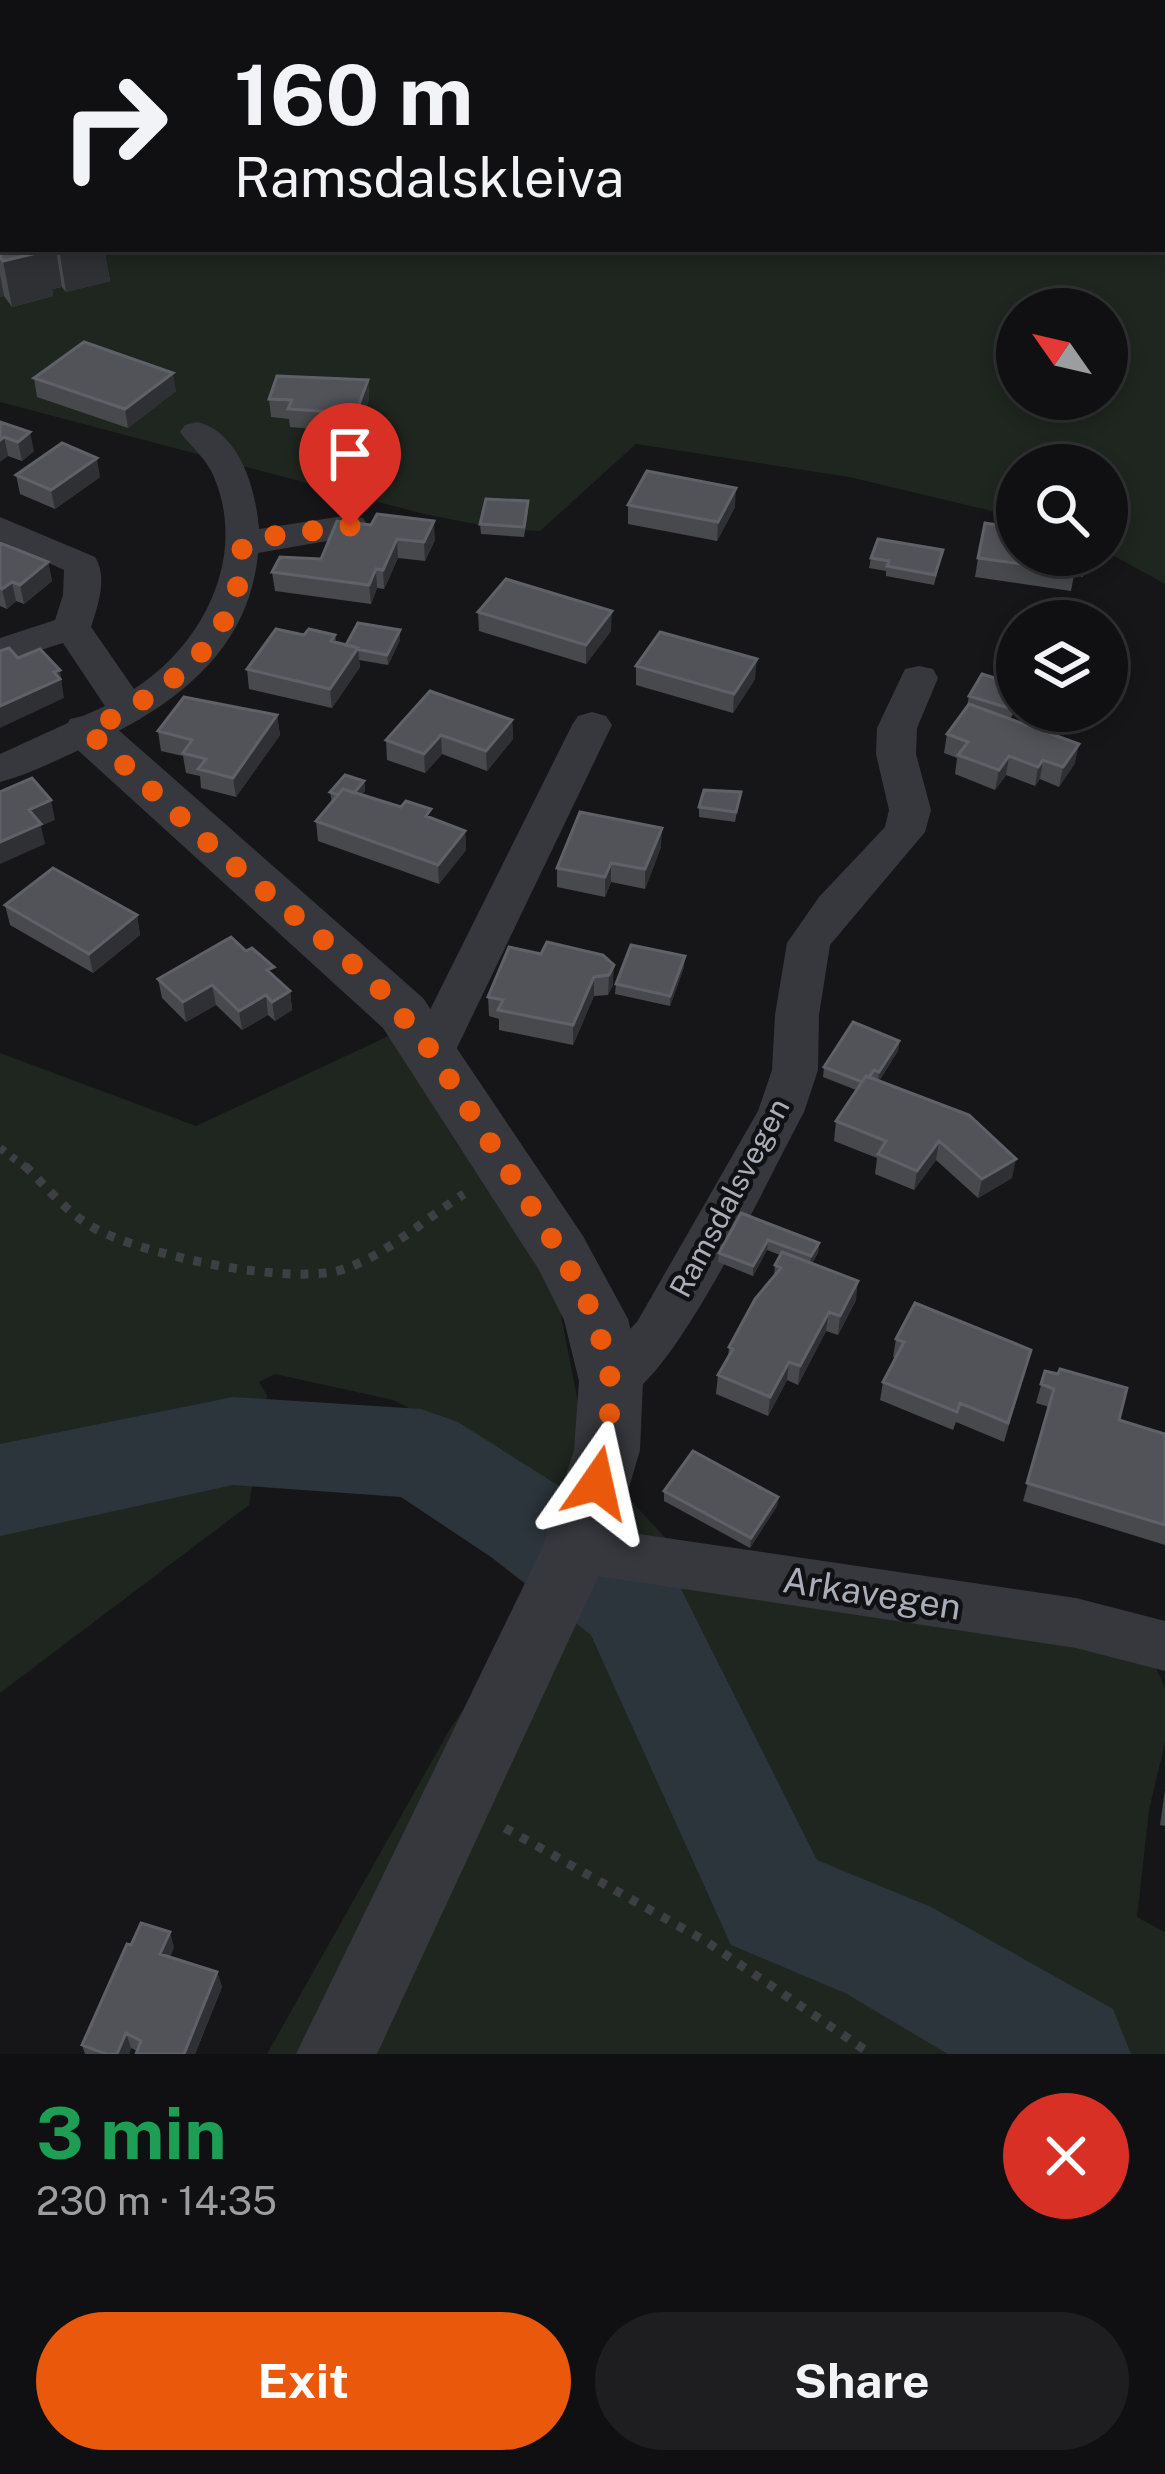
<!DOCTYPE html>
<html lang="en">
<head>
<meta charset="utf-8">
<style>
	body { margin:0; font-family:"Public Sans",sans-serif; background:#1e1e20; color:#f1f3f6; height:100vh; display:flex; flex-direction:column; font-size:45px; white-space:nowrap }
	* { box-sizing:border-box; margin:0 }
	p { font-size:39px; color:#9c9d9f }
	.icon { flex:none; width:66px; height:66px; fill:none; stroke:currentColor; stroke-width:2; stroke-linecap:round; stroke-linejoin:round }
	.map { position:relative; height:2054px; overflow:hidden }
	.panel { display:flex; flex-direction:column; background:#101012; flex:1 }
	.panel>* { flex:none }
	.guide { position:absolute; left:0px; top:0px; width:1167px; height:252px; box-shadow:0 6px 18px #0003,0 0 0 3px #303032; background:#101012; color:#f1f3f6; overflow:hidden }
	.needle { width:78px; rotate:304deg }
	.controls { position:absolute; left:996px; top:288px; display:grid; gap:24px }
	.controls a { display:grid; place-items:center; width:132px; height:132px; border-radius:50%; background:#101012; box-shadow:0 6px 18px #0003,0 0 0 3px #303032; font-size:60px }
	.pin { position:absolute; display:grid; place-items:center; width:102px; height:102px; color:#fff; margin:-123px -51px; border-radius:50% 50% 50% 0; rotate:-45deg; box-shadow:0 0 12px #0007 }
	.pin .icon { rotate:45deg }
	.me { position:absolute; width:132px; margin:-66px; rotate:11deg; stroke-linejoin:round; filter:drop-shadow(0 0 9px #0008) }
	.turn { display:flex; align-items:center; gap:42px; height:252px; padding:0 36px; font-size:54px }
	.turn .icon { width:156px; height:156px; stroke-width:2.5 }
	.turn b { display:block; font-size:84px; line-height:102px }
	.round { display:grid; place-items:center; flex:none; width:126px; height:126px; border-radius:63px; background:#1e1e20 }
	.summary { display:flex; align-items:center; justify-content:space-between; height:204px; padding:0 36px }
	h1 { font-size:72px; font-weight:700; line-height:90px; color:#1e9e55 }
	.action { display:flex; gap:24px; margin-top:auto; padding:24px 36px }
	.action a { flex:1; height:138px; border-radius:72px; background:#ea580c; color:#fff; font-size:48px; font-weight:700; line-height:138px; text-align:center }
	.action a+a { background:#1e1e20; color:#f1f3f6 }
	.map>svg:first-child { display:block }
	.green { fill:#1e261f; fill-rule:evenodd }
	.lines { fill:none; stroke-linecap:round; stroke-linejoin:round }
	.river { fill:#2c353c; fill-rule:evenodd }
	.path-far1 { stroke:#3d3f44; stroke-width:8; stroke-dasharray:6 8; stroke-linecap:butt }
	.path { stroke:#3d3f44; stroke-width:9; stroke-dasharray:8 10; stroke-linecap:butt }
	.minor { fill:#37383d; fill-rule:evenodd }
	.tertiary { fill:#37383d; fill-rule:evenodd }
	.wall { fill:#47494d }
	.shaded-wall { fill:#2f3033 }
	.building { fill:#525359; stroke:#5f6168; stroke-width:3 }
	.route { stroke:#ea580c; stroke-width:21; stroke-dasharray:0 37.8 }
	.labels { text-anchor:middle; stroke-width:9; stroke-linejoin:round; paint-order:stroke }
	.street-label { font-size:30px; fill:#a8adb8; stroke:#111113 }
	.near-street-label { font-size:36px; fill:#a8adb8; stroke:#111113 }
</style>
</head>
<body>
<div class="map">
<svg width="1165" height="2054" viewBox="0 0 1165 2054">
	<rect width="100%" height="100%" fill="#161618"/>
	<path class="green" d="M0,0H1165V584L1107,552V465H1017V517L849,477L636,444L540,531L500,529L424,514L0,402ZM3,3H1164V249H3ZM1017,309H1107V399H1017Z
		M397,1032L558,1300L581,1418L623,1492L671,1544L1147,1648L1165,1688V1743L1149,1810L1137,1917L1165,1932V2054H267L450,1729L516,1632L553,1546L538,1493L437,1422L393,1400L275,1374L259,1382L267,1395L249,1505L0,1693V1053L196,1126Z"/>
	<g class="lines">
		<path class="river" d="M233,1397L421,1409L458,1422L567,1491L669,1565L817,1860L931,1907L1113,2009L1131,2054H948L845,1993L731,1945L591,1635L491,1557L401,1497L233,1485L0,1536V1444Z"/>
		<path class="path-far1" d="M0,1148L28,1169"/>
		<path class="path" d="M25,1166C48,1188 66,1212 94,1228C143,1255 294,1288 347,1268C389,1253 426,1218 464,1194
			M505,1828L707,1942L871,2054"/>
		<path class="minor" d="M197,422C240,432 256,490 259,529L350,515L363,518L368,526L363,534L350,537L258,553C249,656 167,711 79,750C53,762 27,775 0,782V754L105,706L63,643L0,663V638L55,620L63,595L64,570L0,541V517L95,557C108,578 98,605 91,627L134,689C202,646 248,558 214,477C207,459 191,447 180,432L185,425Z
			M919,666L933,669L938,678L917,728L916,754L931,810L925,832L830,945L819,1015L818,1070L804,1112C770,1175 682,1364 628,1396C615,1404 606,1401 593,1396L585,1381L593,1366L637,1322L758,1111L772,1070L775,1015L787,943L819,897L885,827L889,810L876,754L877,728L905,669Z
			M592,712L606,716L612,725L455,1052L448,1064L432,1069L416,1064L409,1052L572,725L578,716Z
			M577,1525L1076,1598L1165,1621V1671L1076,1648L577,1573L558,1566L550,1549L558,1532Z"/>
		<path class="tertiary" d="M88,715L106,719L423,998L583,1236L628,1319L643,1381L640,1450L611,1549L377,2054H296L543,1546L574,1450L579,1381L564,1320L539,1270L383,1028L70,743L63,731L70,719Z"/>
	</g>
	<path class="wall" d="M0,203L3,249H104L110,281L66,292L62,287L52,289L53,296L12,307L4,296L0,297Z
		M34,378L176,391L128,428L37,397Z
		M368,380L369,399L360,426H352L350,432L290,427L289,419L271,417L269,399Z
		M0,422L34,451L22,461L8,456Z
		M16,475L100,477L55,509L20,494Z
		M628,505L735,507L717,541L628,524Z
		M528,511L524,537L481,534L480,524Z
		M337,521L435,540L425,561L398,558L384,589L377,588L371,604L275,591L272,572L321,559Z
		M0,543L48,562L52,581L24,604L16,601L7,609L0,606Z
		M943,550L934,585L886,576V571L869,568L871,558Z
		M1087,555L1083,577L1074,575L1071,591L975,577L978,558Z
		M478,612L611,631L586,664L479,631Z
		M400,630V640L388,665L359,660L360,667L332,708L249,689L247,669L304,635H335L336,642L346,645Z
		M636,666L755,679L733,713L636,685Z
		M1017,685V708L1010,719L1075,763L1059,787L1040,779L1035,786L1006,775L995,790L955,774L957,758L944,753L947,734L967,706L969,696Z
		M277,715L280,735L236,797L201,788L200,776L186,773L183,756L161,751L158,731Z
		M512,720L513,739L487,771L442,754L425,773L387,760L386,740Z
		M364,781L365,791L361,795L465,831L466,850L439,884L318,841L316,821L332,803L330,792Z
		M741,792L735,822L699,817V807Z
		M661,847L645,889L611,882L605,897L557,887V868Z
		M5,905L137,915L140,935L93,973L10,925Z
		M541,954L603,955L613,985L608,995L594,996L573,1045L499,1030V1019L489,1016L488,997Z
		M684,967L670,1006L615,994L616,984Z
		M275,977L290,991L292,1010L275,1021L268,1015L242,1030L216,1005L186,1022L162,998L158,979Z
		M899,1041L898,1051L879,1081L1012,1178L978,1198L936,1160L914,1190L875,1174L877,1158L834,1141L836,1121L856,1090L823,1077L824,1067Z
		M741,1213L819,1243L818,1253L812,1263L856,1300L838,1335L826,1331L798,1385L787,1380L768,1416L716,1394L718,1375L728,1358L729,1347L774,1276L775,1265L780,1255L767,1250L753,1276L718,1262L719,1253Z
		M896,1339L1031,1350L1004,1442L956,1422L953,1430L880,1400L883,1382L896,1358L893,1357Z
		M1045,1371L1119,1420L1165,1434V1545L1023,1501L1049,1407L1036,1403Z
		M664,1491L778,1497L777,1506L750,1548L664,1501Z
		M1165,1790V1826L1160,1825Z
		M174,1947L170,1957L217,1972L222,1987L195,2054H136L137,2051L131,2048L129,2054H85L82,2045Z"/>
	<path class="shaded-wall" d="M41,249H56L62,287L52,289L53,296L12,307L3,261Z
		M59,249H104L110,281L66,292Z
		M0,274L4,296L0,297Z
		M173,373L176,391L128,428L125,409Z
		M368,380L369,399L360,426L358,407Z
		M30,432L34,451L22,461L18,442Z
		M4,437L8,456L0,462V440Z
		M97,458L100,477L55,509L51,490Z
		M736,488L735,507L717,541L718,522Z
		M434,521L435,540L425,561L424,542Z
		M397,539L398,558L384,589L383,570Z
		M48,562L52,581L24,604L20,585Z
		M376,569L377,588L371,604L369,585Z
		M12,582L16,601L7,609L2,589Z
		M612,611L611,631L586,664V645Z
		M400,630V640L388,665L387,655Z
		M358,648L360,667L332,708L330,689Z
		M757,659L755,679L733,713L734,694Z
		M60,670L64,698L0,728V706Z
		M277,715L280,735L236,797L233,778Z
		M512,720L513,739L487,771L486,751Z
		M441,735L442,754L425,773L424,754Z
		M1079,744L1075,763L1059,787L1063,767Z
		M1009,756L1006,775L995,790L999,770Z
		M1043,760L1040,779L1035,786L1038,767Z
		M364,781L365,791L349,809L348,798Z
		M51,800L55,820L41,826L45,844L0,864V842L29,810Z
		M662,828L661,847L645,889V869Z
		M465,831L466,850L439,884L438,865Z
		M611,863V882L605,897V877Z
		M137,915L140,935L93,973L89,954Z
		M685,956L684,967L670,1006V996Z
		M614,965L613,985L608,995L609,975Z
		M594,977V996L573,1045V1025Z
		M212,985L216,1005L186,1022L183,1002Z
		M290,991L292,1010L275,1021L272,1002Z
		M266,995L268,1015L242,1030L239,1011Z
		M899,1041L898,1051L878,1082L879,1072Z
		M939,1141L936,1160L914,1190L917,1171Z
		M1016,1159L1012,1178L978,1198L982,1179Z
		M768,1240L767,1250L753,1276V1266Z
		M819,1243L818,1253L810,1266L811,1256Z
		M858,1281L856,1300L838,1335L840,1316Z
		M829,1312L826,1331L798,1385L800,1366Z
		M789,1362L787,1380L768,1416L770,1397Z
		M778,1497L777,1506L750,1548L751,1538Z
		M170,1932L174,1947L165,1970L160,1954Z
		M217,1972L222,1987L195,2054H184Z
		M126,2033L131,2048L129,2054H117Z"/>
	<path class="building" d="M0,203H3V249H44L45,251L3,261L0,257Z
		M84,342L173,373L125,409L34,378Z
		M277,376L368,380L358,407H350L348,413L288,409L292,400L269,399Z
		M0,422L30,432L18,442L4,437L0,440Z
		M62,443L97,458L51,490L16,475Z
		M647,471L736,488L718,522L628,505Z
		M486,499L528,501L524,527L480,524Z
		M377,514L434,521L424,542L397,539L383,570L376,569L369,585L272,572L280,557L321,559L337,521L371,525Z
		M985,523L1017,528V555H1087L1086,557L1077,556L1074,571L978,558Z
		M878,539L943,550L935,575L887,566L889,561L871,558Z
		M0,543L48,562L20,585L12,582L2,589L0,588Z
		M506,579L612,611L586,645L478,612Z
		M358,623L400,630L387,655L357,649L358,648L346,645Z
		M276,629L304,635L309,629L335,635L331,641L358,648L330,689L247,669Z
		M660,632L757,659L734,694L636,666Z
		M9,648L18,658L40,649L60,670L54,672L60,679L0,706V651Z
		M982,674L1017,685V701L1012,709L969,696Z
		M430,691L512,720L486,751L441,735L424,754L386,740Z
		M184,697L277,715L233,778L198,769L206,759L183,753L192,740L158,731Z
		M969,704L1079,744L1063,767L1043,760L1038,767L1009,756L999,770L958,755L968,742L947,734Z
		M345,775L364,781L354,793L343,789L338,795L330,792Z
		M32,778L51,800L29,810L41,824L0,842V792Z
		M343,789L401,807L406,801L431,809L426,816L465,831L438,865L316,821Z
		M704,790L741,792L736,812L699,807Z
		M580,812L662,828L645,869L611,863L605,877L557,868Z
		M53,868L137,915L89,954L5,905Z
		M231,937L246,951L252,948L274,967L267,970L290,991L272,1002L266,995L239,1011L212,985L183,1002L158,979Z
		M547,942L603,955L614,965L609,975L594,977L573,1025L498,1010L503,1000L488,997L509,947L541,954Z
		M631,945L685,956L670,996L616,984Z
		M853,1022L899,1041L879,1072L874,1070L869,1077L866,1076L862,1082L824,1067Z
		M866,1076L969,1115L1016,1159L982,1179L939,1141L917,1171L878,1154L886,1141L836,1121Z
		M741,1213L819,1243L811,1256L768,1240L753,1266L719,1253Z
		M782,1252L858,1281L840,1316L829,1312L800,1366L789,1362L770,1397L718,1375L733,1349L729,1347L755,1299L781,1268L775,1265Z
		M915,1303L1031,1350L1008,1423L960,1403L957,1412L883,1382L904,1342L896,1339Z
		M1060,1369L1127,1388L1119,1420L1165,1434V1525L1027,1483L1054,1389L1041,1384L1045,1371L1058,1374Z
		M693,1451L778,1497L751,1538L664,1491Z
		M141,1923L170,1932L160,1954L217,1972L184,2054H136L141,2041L126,2033L117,2054H106L82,2045L127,1944L131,1945Z"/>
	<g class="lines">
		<path class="route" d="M350,526L273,536L242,546C244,641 165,692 88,731L217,851L374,982L432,1052L561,1253L596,1319L611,1381L608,1450L597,1483"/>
	</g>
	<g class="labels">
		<g class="street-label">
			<text transform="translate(730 1198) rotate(-62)" y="10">Ramsdalsvegen</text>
		</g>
		<g class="near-street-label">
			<text transform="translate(872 1593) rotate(9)" y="13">Arkavegen</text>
		</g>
	</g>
</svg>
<div class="controls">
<a><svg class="needle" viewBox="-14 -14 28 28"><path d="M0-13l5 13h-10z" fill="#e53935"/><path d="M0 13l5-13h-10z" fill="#9c9d9f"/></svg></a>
<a><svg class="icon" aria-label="search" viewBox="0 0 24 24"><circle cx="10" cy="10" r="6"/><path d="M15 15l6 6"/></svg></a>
<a><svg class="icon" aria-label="layers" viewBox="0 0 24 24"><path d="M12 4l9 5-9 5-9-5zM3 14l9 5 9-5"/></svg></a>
</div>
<div class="pin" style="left:350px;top:526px;background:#d93025"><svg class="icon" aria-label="arrive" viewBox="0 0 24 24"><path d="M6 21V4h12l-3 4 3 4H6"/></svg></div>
<svg class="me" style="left:597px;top:1483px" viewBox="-20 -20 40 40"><path d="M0-17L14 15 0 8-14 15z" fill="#ea580c" stroke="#fff" stroke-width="4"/></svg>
<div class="guide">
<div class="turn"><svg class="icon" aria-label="right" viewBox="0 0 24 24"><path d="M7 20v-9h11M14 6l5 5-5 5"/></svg><div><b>160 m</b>Ramsdalskleiva</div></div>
</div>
</div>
<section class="panel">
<div class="summary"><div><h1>3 min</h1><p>230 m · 14:35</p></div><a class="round" style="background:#d93025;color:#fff"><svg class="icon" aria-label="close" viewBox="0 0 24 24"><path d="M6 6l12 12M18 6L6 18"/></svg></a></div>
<div class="action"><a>Exit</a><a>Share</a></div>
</section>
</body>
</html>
